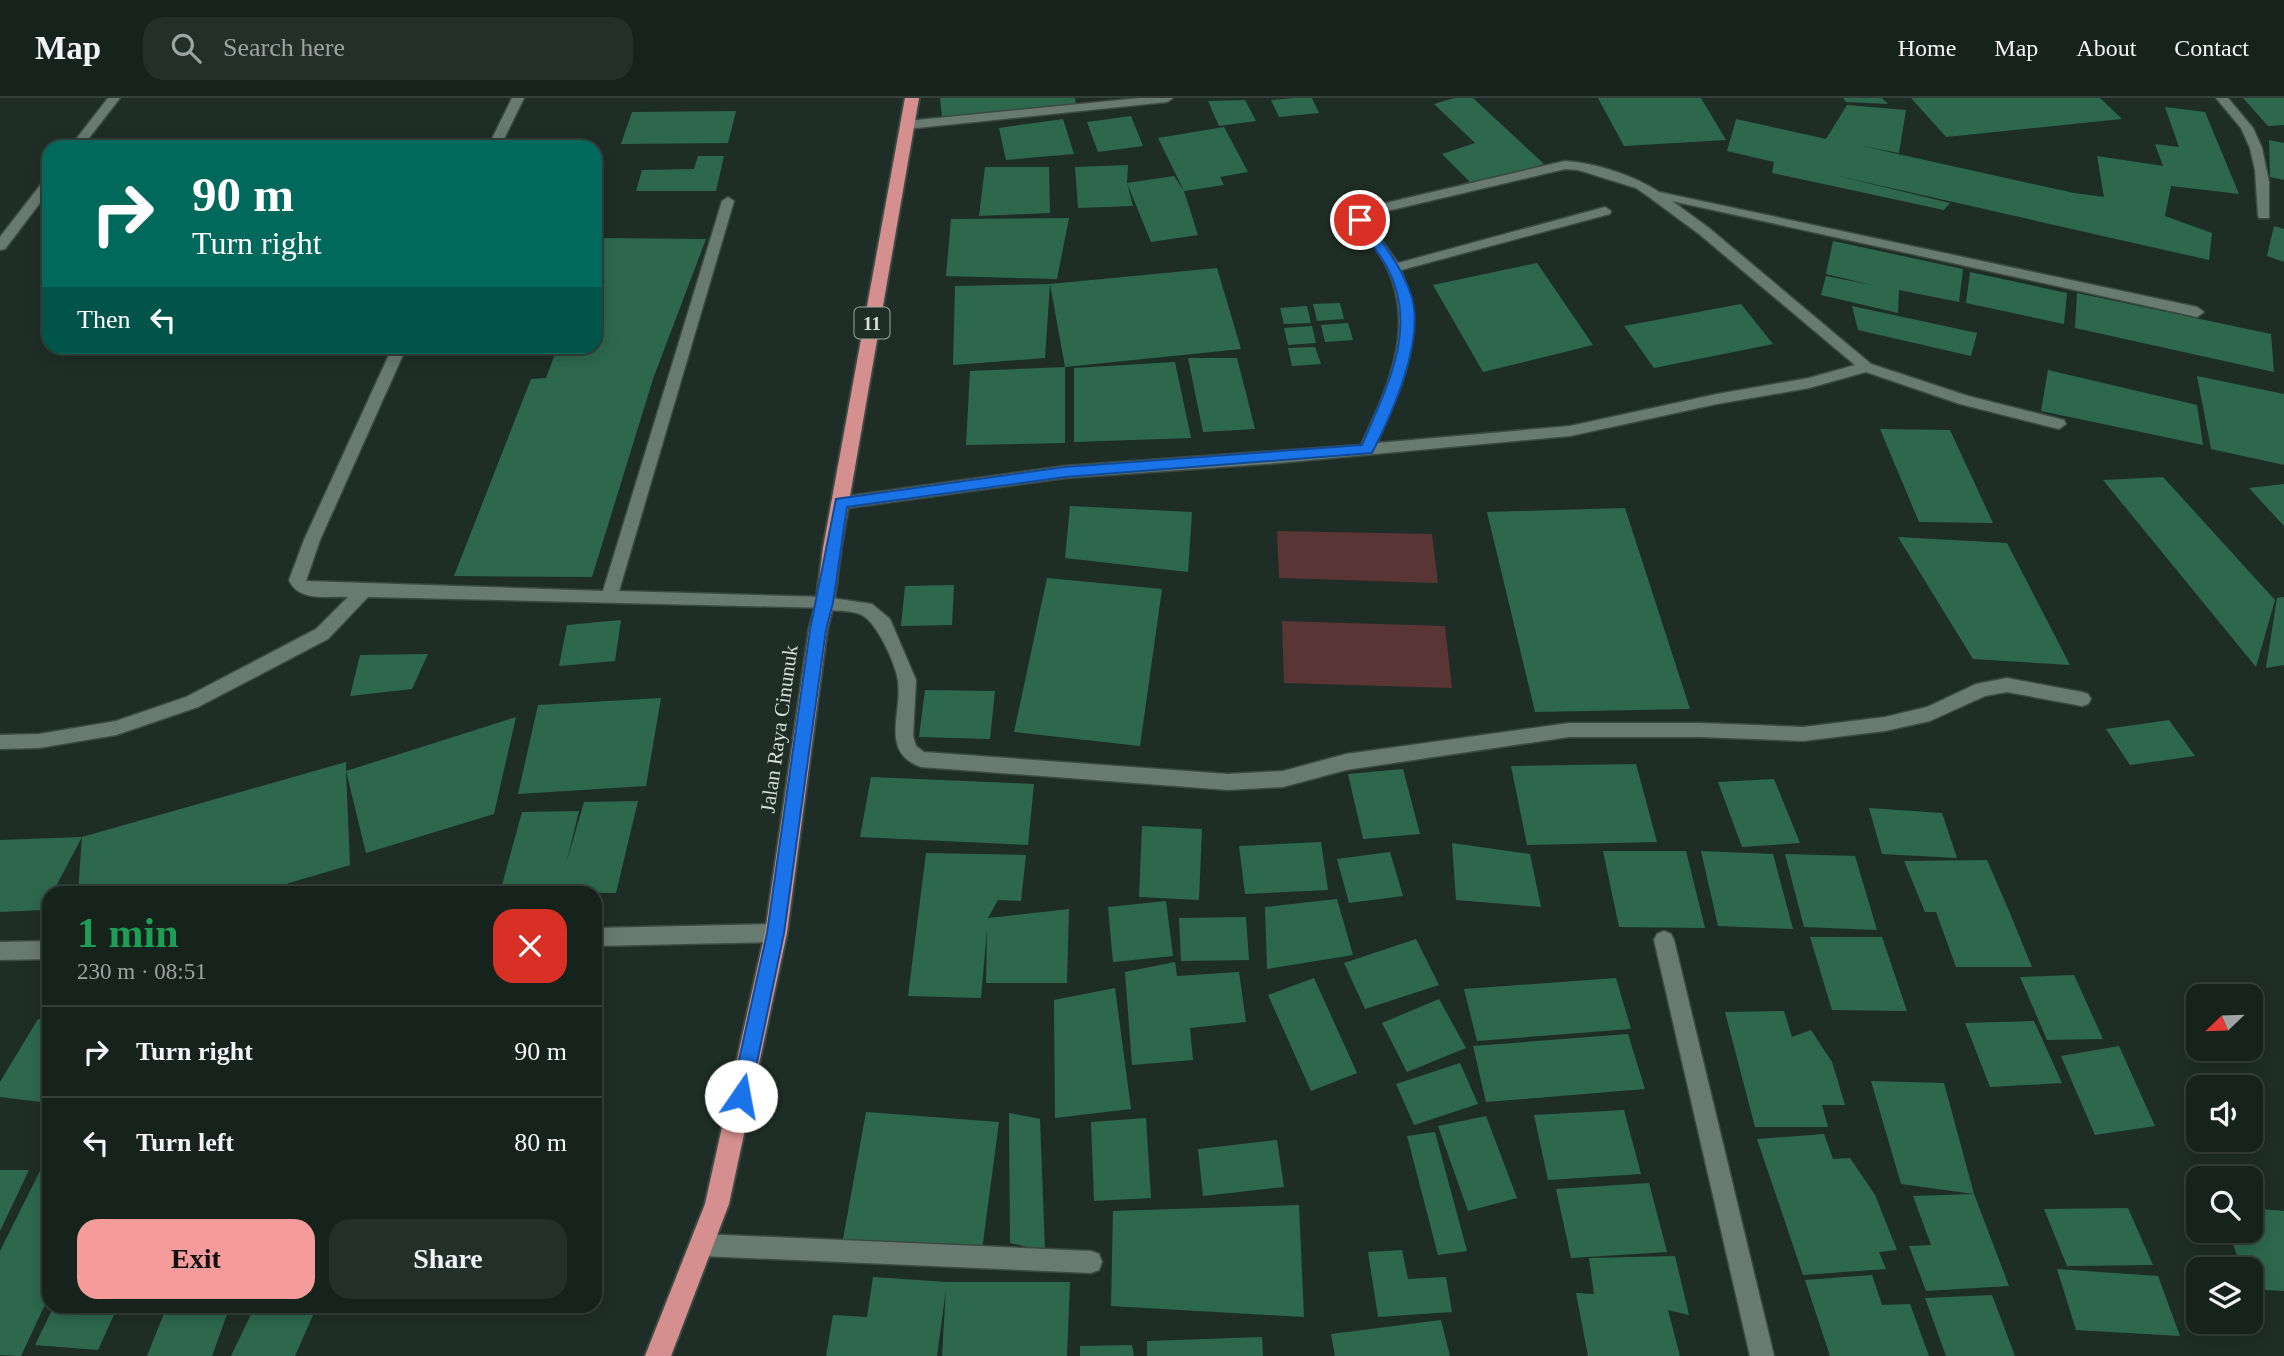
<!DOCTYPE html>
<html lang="en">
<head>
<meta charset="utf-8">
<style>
	body { margin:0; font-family:Georgia,serif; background:#232f29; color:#f1f3f6; height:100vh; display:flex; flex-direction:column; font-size:26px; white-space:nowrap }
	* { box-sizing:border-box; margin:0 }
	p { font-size:23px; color:#9ea4a3 }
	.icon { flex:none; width:38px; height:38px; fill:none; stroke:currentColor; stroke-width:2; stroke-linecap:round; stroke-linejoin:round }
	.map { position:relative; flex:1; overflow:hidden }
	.side { position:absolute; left:42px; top:788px; width:560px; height:427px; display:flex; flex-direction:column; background:#16221c; border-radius:21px; box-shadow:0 4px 18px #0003,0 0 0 2px #353f3b }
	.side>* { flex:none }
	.top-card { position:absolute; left:42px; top:42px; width:560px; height:214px; border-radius:21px; box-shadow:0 4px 18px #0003,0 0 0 2px #353f3b; background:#00695c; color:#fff; overflow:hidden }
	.needle { width:46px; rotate:247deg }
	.controls { position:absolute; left:2186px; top:886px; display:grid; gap:14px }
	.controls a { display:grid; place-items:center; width:77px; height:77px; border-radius:14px; background:#16221c; box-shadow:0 4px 18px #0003,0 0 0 2px #353f3b; font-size:35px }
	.pin { position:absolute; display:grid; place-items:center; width:60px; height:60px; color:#fff; margin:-30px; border:4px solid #fff; border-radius:50%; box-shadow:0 2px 7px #0007 }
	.me { position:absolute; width:77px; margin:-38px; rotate:12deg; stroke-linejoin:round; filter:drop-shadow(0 0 5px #0008) }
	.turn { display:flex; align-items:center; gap:24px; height:147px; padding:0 35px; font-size:32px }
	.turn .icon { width:91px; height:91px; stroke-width:2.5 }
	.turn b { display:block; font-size:49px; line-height:60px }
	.then { display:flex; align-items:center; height:66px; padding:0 35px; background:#0003; gap:14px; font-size:26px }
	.round { display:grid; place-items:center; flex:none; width:74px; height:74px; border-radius:21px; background:#232f29 }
	.overview { display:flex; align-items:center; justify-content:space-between; height:119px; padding:0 35px }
	h1 { font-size:42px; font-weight:600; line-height:52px; color:#1e9e55 }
	.primary-button { display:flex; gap:14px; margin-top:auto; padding:14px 35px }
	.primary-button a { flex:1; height:80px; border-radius:21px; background:#f59b9c; color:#111; font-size:28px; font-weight:600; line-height:80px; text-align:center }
	.primary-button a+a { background:#232f29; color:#f1f3f6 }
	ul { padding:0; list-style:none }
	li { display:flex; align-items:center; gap:21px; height:91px; padding:0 35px; border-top:2px solid #353f3b }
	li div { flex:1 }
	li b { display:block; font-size:26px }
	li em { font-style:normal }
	header { display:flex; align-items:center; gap:42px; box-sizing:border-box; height:98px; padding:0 35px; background:#16221c; border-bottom:2px solid #353f3b }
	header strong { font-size:33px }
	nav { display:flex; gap:38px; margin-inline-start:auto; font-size:24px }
	.search { width:490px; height:63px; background:#232f29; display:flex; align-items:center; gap:18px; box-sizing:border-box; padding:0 24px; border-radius:21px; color:#9ea4a3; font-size:26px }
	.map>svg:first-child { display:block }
	.green { fill:#593535 }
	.building { fill:#2d684e }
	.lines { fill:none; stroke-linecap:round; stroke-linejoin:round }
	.service-casing { stroke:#3d4a44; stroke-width:3 }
	.minor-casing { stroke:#3d4a44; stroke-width:3 }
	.trunk-casing { stroke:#3d4a44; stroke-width:4 }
	.service { fill:#697b71; fill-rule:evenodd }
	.minor { fill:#697b71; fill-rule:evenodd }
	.trunk { fill:#d48f8e; fill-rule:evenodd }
	.route { fill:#1a73e8; stroke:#114b97; stroke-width:2 }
	.labels { text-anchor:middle; stroke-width:5; stroke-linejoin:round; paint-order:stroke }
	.shield { fill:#1e2e26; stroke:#9ea9a3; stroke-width:2 }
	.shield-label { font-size:19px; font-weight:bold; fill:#d5ded9 }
	.street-label { font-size:21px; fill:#d5ded9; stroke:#1e2e26 }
</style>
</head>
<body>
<header>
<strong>Map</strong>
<div class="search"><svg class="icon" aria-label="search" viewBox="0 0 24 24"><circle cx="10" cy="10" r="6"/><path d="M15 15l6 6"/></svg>Search here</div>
<nav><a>Home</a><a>Map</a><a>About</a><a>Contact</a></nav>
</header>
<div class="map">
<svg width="2284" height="1258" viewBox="0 0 2284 1258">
	<rect width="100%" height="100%" fill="#1e2e26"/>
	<path class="green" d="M1277,433L1432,436L1438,485L1279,480Z
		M1282,523L1445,528L1452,590L1284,585Z"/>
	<path class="building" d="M940,0H1075L1076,6L942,19Z
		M1293,0H1312L1319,15L1279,19L1271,2Z
		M1454,0H1473L1544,66L1473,87L1442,56L1475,45L1434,6Z
		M1598,0H1701L1726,42L1624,48Z
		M1843,0H1882L1888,6L1846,4Z
		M1911,0H2100L2122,21L1946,39Z
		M2243,0H2284V27L2268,28Z
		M1245,2L1256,23L1219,28L1208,3Z
		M1847,7L1906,12L1899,55L1862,48L2074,95L2104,99L2097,58L2163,68L2155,46L2179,49L2165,9L2205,14L2239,96L2171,88L2165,118L2212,135L2209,162L1834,77L1950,105L1944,112L1772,75L1774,64L1727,53L1736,21L1826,41Z
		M736,13L728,45L621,46L632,14Z
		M1131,18L1143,48L1098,54L1087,24Z
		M1063,21L1074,56L1006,62L999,30Z
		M1224,29L1248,74L1220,79L1224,87L1184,93L1158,40Z
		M2269,42L2284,45V82L2270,79Z
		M698,58H724L716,93H636L642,72L694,71Z
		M1128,67L1127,85L1174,78L1184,93L1198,137L1151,144L1127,85L1133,108L1078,110L1075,69Z
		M985,69H1049L1050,115L979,118Z
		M1069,120L1057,181L946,178L951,121Z
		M2274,128L2284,131V164L2267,158Z
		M596,140L706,141L653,281L592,479L454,478L531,281L546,280L558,248H595Z
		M1833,143L1963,171L1959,204L1899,192L1898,215L1821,197L1826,178L1872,187L1826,176Z
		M1537,165L1593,247L1483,274L1433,187Z
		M1217,170L1241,251L1065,269V345L966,347L970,273L1065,269L1050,186L1045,260L953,267L955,188L1050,186Z
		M1970,174L2067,195L2064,226L1966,205Z
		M2077,195L2271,236L2274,274L2075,230Z
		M1340,205L1344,221L1317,223L1313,206Z
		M1741,206L1773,246L1654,270L1624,228Z
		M1307,208L1311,225L1284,226L1280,210Z
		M1852,208L1977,235L1971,258L1858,232Z
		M1348,225L1353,242L1325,244L1321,227Z
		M1312,228L1316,245L1288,247L1284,230Z
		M1315,249L1321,266L1292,268L1288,250Z
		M1188,260H1237L1255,331L1203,334Z
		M1175,264L1191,340L1074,344V270Z
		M2048,272L2197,307L2203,347L2041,313Z
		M2197,278L2284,296V367L2211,351Z
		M1880,331L1950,332L1993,425L1919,424Z
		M2163,379L2275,502L2256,569L2103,382Z
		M2284,386V428L2249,390Z
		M1070,408L1192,414L1188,474L1065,460Z
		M1625,410L1690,611L1535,614L1487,414Z
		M1898,439L2007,445L2070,567L1973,561Z
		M1047,480L1162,491L1140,648L1014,634Z
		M954,487L952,527L901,528L905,488Z
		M2284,499V567L2266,570L2277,500Z
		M621,522L615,563L559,568L567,527Z
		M428,556L412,591L350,598L360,557Z
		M925,592L995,593L990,641L919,639Z
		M661,600L646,688L518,696L538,607Z
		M516,619L494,716L366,755L346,673L350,767L259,794H78L82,739L53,794H49V801L43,812L0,814V742L82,739L346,664V673Z
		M2169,622L2195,658L2130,667L2106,631Z
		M1636,666L1657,744L1527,747L1511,668Z
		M1403,671L1420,736L1363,741L1348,676Z
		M871,679L1034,686L1028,747L860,739Z
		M1774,681L1800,745L1742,749L1718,684Z
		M638,703L616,795L500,794L522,714L579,713L566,766L584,704Z
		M1869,710L1942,715L1957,760L1882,756Z
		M1142,728L1202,731L1199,802L1139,799Z
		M1321,744L1328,792L1245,796L1239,748Z
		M1452,745L1530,756L1541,809L1456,802Z
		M1603,753H1686L1705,830L1619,829Z
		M1701,753L1773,756L1793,831L1718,828Z
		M1390,754L1403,798L1349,805L1337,761Z
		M926,755L1026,757L1021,803L998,802L988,820L1069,811L1067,885H986L987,830L981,900L908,898Z
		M1785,756L1855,758L1877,832L1804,829Z
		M1987,762L2009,813L2032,869H1956L1936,814H1925L1904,763Z
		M1337,801L1353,857L1267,871L1265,809Z
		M1166,803L1173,858L1113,864L1108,809Z
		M1246,819L1249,862L1181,863L1179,820Z
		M1810,839H1882L1907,913L1832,912Z
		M1416,841L1439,887L1365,911L1344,865Z
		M1175,864L1177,878L1239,874L1246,924L1190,930L1193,962L1132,967L1125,874Z
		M2074,877L2103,941L2047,942L2020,879Z
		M1314,880L1357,975L1311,993L1268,897Z
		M1616,880L1631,931L1477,943L1464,891Z
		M1115,890L1131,1011L1055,1020L1054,902Z
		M1439,901L1466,950L1407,974L1382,925Z
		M1784,913L1792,939L1811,932L1832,964L1845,1007H1822L1828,1029H1755L1725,914Z
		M38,921L49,922V1005L0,999V984Z
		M2034,923L2062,985L1990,989L1965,925Z
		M1628,936L1645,991L1486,1004L1473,948Z
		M2119,948L2155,1028L2095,1037L2061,958Z
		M1460,965L1478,1006L1414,1027L1396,986Z
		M1871,983L1944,985L1974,1096L2009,1188L1926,1193L1909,1148L1931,1147L1913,1098L1974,1096L1901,1086Z
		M1624,1012L1641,1076L1548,1082L1534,1017Z
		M866,1014L999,1024L982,1152L843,1141Z
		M1009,1015L1040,1021L1045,1153L1010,1145Z
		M1486,1018L1517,1100L1468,1113L1438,1028Z
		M1146,1020L1151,1100L1094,1103L1091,1024Z
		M1435,1034L1467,1153L1438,1157L1407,1038Z
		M1824,1036L1833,1061L1850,1060L1875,1097L1897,1152L1879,1154L1886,1171L1803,1177L1757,1041Z
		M1277,1042L1284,1089L1203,1098L1198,1051Z
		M0,1072H29L0,1133Z
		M40,1073H49V1198L21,1258L0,1257V1153Z
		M1649,1085L1667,1154L1571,1160L1556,1091Z
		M1299,1107L1304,1219L1111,1208L1113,1113Z
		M2128,1110L2153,1167L2067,1168L2044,1111Z
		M2250,1110L2284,1113V1193L2250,1191V1171H2242L2228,1132H2250Z
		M1402,1152L1408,1181L1446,1179L1452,1214L1378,1219L1368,1154Z
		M1675,1158L1689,1217L1668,1212L1680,1258H1588L1576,1195L1594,1196L1589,1160Z
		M2057,1171L2158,1178L2180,1238L2076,1232Z
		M1872,1177L1882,1207L1910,1206L1929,1258H1830L1805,1182Z
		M873,1179L947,1184H1070L1067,1258H942L946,1191L937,1258H826L833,1217L867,1219Z
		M1992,1197L2015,1258H1946L1925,1200Z
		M54,1208H118L98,1252L35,1247Z
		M167,1208H230L212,1258H147Z
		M255,1208L314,1215L295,1258H231Z
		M1441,1222L1450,1258H1335L1331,1236Z
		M1262,1239L1263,1258H1147V1243Z
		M1132,1247L1134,1258H1080V1248Z"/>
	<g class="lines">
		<defs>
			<path id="service" d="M108,0H120L82,49H70Z
				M512,0H524L500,49H488Z
				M1565,63C1596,65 1633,77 1659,94L2197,209L2204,214L2197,219L1672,103L1709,130L1871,266L1968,298L2064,322L2066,326L2059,331L1960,306L1866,274L1809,290L1717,306L1570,338L1278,365L1065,380L841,411L833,405L841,399L1065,368L1361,347C1388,289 1417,228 1385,166C1377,150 1364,137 1354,122L1360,111ZM1565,71L1578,72L1636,90L1649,99L1699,136L1855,267L1809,280L1717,296L1570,328L1377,345C1403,285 1428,238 1401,172L1610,116L1611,113L1605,109L1398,165L1367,122L1370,117Z
				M49,80V93L5,151L0,152V139L45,81Z
				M728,99L734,103L619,493L825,499L831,500L833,505L831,510L368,499L328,541L198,609L116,637L39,650L0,651V637L39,636L116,623L186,599L316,531L348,499C328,498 298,504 289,482L304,442L393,248H407L320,442L306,483L603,493L722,103Z
				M776,826L783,829L786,835L783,841L776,844L595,848V830Z
				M49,843V861L0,862V844Z"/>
			<path id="minor" d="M1140,0H1173L1167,4L907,31L901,27L907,23Z
				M2216,0H2228L2253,30L2262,50L2269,84V120H2259L2258,117L2255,72L2250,50L2241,30Z
				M825,499L872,506L890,521L916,582L913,638L916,648L924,654L1228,676L1283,673L1346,656L1569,625H1699L1803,629L1885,619L1927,609L1976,586L2007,580L2082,594L2088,596L2091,601L2088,606L2082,608L2007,594L1985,598L1930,623L1885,633L1803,643L1699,639H1569L1346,672L1283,689L1228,692L921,669C879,654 903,614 898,583C896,566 877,525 862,517C850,511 832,514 819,510L817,505L819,500Z
				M1664,833L1671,836L1674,842L1774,1258H1750L1654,842L1657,836Z
				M702,1136L1091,1153L1099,1156L1102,1164L1099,1172L1091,1175L702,1158L694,1155L691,1147L694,1139Z"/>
			<path id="trunk" d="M905,0H919L841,450L834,505L827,532L787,835L729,1106L671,1258H645L705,1106L765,835L809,532L816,505L823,450Z"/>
		</defs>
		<use href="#service" class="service-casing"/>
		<use href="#minor" class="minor-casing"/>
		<use href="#trunk" class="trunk-casing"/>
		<use href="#service" class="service"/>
		<use href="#minor" class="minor"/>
		<use href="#trunk" class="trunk"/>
	</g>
	<path class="route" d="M1360,118L1364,119C1382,144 1401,167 1411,197C1426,240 1392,316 1372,355L1065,379L847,409L833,505L826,532L784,835L750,998L747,1004L741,1007L734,1004L731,998L767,835L810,532L836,401L1065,369L1362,347C1386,290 1419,231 1388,171C1379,154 1365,138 1354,122Z"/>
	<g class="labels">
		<rect class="shield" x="854.5" y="209.5" width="35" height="31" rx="5"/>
		<g class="shield-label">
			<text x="872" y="232">11</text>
		</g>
		<g class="street-label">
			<text transform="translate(779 631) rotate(-82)" y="7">Jalan Raya Cinunuk</text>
		</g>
	</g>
</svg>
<div class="controls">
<a><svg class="needle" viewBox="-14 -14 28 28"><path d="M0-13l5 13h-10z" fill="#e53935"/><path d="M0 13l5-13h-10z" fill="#9ea4a3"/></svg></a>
<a><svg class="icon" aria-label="sound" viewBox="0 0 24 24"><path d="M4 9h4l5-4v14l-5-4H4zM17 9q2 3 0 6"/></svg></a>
<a><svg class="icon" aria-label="search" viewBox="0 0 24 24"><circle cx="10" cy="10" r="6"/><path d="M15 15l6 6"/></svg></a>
<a><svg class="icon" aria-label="layers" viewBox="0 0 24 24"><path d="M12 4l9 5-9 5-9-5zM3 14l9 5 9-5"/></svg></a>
</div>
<div class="pin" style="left:1360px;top:122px;background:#d93025"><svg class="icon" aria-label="arrive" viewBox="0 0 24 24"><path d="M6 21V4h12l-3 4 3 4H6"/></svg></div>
<svg class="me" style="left:741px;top:998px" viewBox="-20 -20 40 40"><circle r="19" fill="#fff"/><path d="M0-13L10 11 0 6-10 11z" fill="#1a73e8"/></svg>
<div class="top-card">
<div class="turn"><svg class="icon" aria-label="right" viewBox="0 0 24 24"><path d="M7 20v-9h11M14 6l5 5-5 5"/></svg><div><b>90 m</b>Turn right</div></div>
<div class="then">Then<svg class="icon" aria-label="left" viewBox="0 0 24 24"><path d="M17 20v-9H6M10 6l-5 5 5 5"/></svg></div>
</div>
<section class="side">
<div class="overview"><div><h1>1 min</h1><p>230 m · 08:51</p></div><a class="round" style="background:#d93025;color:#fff"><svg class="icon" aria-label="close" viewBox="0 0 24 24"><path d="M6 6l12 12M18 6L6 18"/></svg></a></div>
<ul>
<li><svg class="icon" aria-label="right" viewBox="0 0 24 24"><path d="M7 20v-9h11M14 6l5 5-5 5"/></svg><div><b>Turn right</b></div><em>90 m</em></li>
<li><svg class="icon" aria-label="left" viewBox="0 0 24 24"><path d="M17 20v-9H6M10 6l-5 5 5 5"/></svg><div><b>Turn left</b></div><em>80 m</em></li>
</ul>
<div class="primary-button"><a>Exit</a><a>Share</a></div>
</section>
</div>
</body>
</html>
